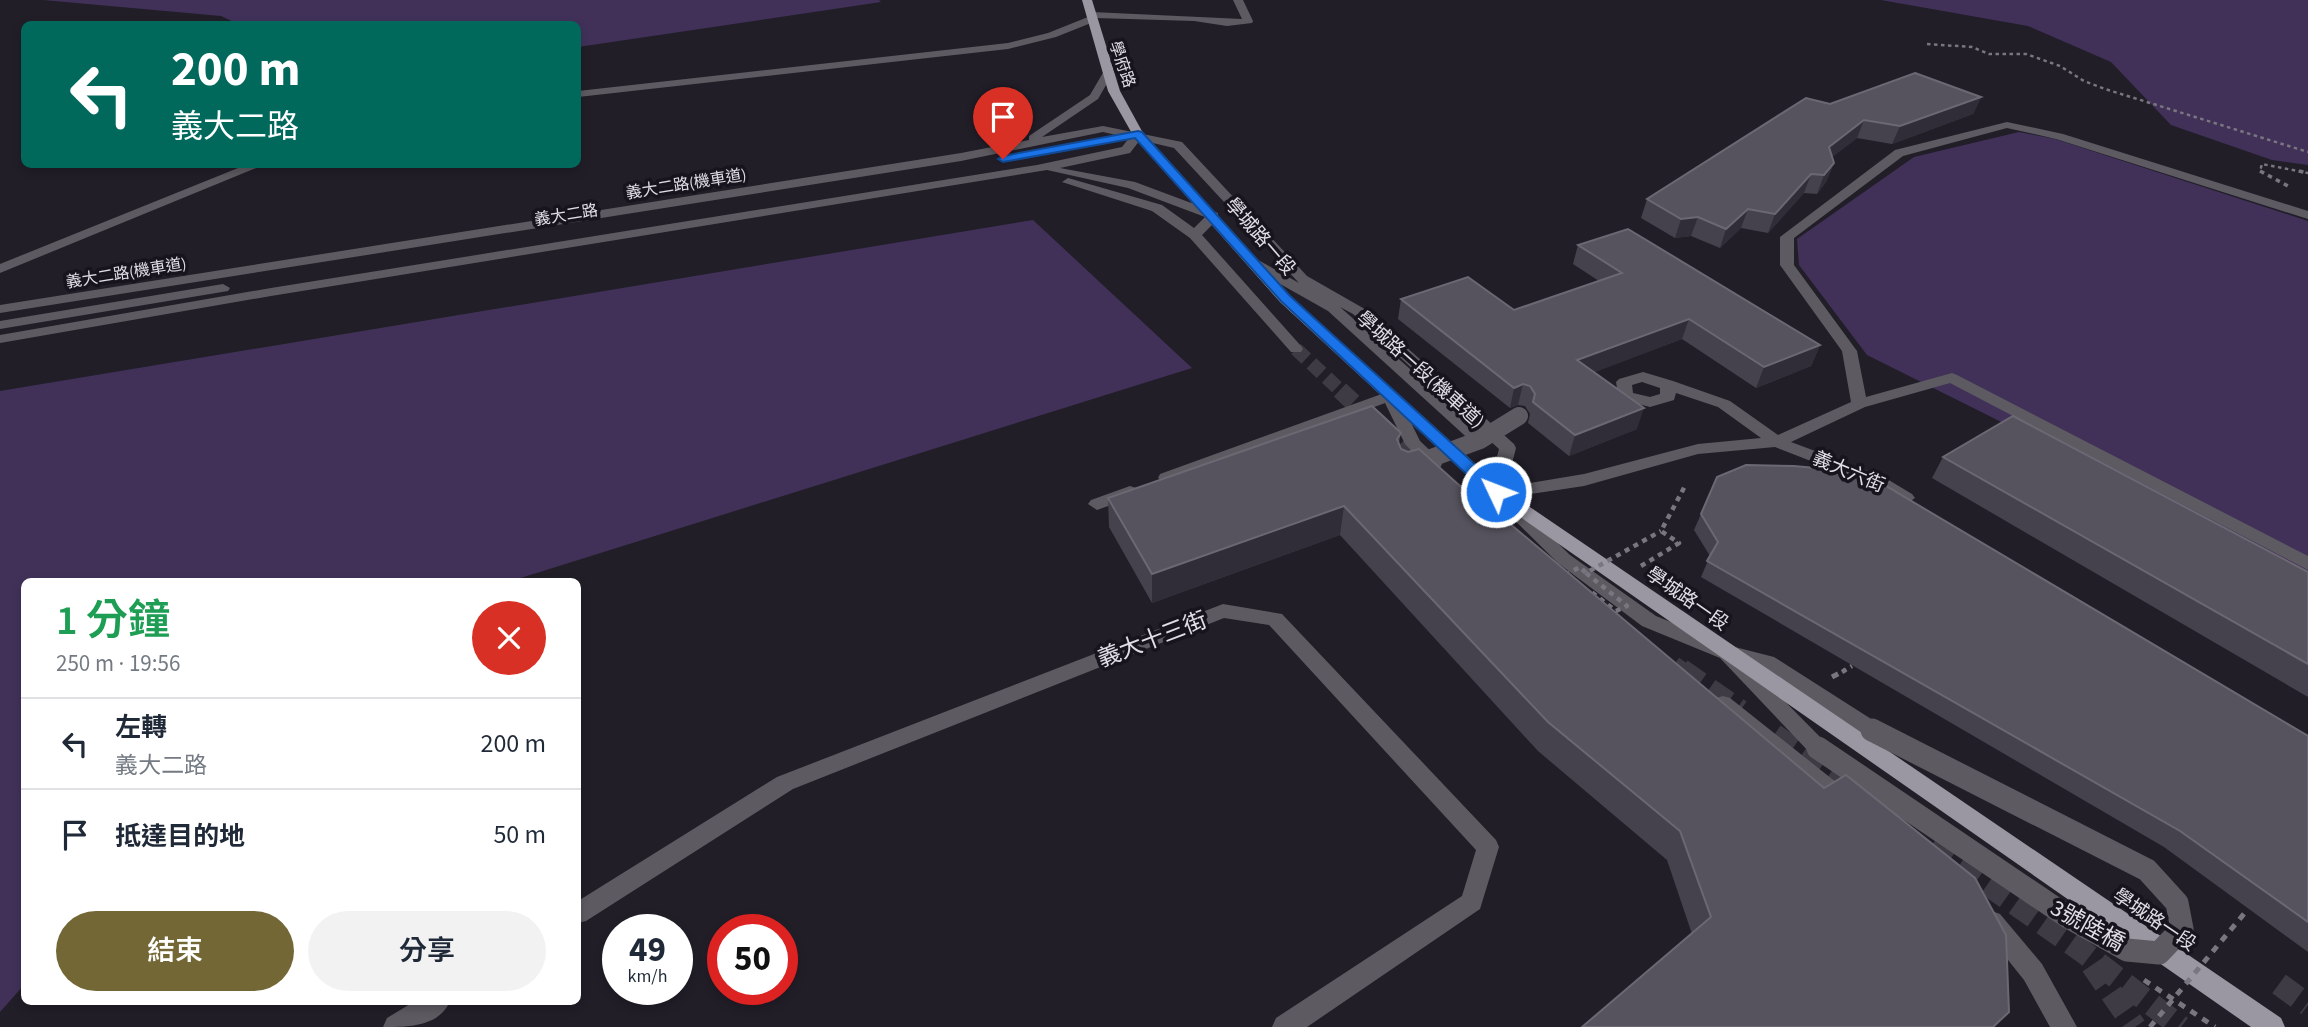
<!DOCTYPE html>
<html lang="zh-TW">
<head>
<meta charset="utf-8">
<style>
	body { margin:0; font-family:"Source Sans 3","Noto Sans TC",sans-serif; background:#f2f2f3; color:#1f2937; height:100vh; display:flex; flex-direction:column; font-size:26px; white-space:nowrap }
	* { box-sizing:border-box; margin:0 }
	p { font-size:23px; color:#747a83 }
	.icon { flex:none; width:38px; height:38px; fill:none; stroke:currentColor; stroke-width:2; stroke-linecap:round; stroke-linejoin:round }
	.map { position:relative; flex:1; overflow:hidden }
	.details { position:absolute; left:21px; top:578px; width:560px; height:427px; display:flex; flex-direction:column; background:#fff; border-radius:10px; box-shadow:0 4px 10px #0003 }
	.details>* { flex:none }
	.top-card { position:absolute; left:21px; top:21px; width:560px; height:147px; border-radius:10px; box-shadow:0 4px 10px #0003; background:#00695c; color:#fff; overflow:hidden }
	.speed { position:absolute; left:602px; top:914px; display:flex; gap:14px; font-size:35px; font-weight:700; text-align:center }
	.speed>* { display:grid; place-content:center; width:91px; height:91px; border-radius:50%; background:#fff; box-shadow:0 4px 10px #0003; line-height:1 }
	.speed small { font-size:18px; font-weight:400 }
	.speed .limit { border:10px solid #d22; background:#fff; color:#111 }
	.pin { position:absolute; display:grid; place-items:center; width:60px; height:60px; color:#fff; margin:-72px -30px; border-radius:50% 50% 50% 0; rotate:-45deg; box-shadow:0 0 7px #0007 }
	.pin .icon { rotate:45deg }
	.me { position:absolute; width:77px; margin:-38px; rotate:313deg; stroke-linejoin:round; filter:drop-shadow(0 0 5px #0008) }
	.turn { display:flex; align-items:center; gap:24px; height:147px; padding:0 35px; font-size:32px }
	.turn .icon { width:91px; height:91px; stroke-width:2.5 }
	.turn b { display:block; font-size:49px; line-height:60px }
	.round { display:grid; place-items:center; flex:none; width:74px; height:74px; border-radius:37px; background:#f2f2f3 }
	.headline { display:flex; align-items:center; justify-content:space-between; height:119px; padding:0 35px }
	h1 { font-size:42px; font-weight:600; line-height:52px; color:#1e9e55 }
	.action { display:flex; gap:14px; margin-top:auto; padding:14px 35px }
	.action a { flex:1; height:80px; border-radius:42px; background:#736735; color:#fff; font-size:28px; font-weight:600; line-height:80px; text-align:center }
	.action a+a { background:#f2f2f3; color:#1f2937 }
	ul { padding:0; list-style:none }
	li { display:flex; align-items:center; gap:21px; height:91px; padding:0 35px; border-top:2px solid #e0e1e3 }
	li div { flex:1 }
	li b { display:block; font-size:26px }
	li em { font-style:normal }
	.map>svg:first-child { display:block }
	.green { fill:#413159 }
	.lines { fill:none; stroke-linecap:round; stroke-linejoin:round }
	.minor-tunnel-far2 { stroke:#3e3b44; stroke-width:14; stroke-dasharray:14 7; stroke-linecap:butt }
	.minor-tunnel-far1 { stroke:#3e3b44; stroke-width:18; stroke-dasharray:18 9; stroke-linecap:butt }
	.minor-tunnel { stroke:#3e3b44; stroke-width:23; stroke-dasharray:23 11; stroke-linecap:butt }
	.path-far3 { stroke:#79767f; stroke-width:2.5; stroke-dasharray:3.5 3.5; stroke-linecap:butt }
	.path-far2 { stroke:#79767f; stroke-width:3.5; stroke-dasharray:4.5 4.5; stroke-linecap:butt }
	.path-far1 { stroke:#79767f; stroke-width:4.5; stroke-dasharray:5 5; stroke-linecap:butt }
	.path { stroke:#79767f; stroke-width:5; stroke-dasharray:7 7; stroke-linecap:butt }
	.minor { fill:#5d5b61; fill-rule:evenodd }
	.major { fill:#9a97a2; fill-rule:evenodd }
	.path-bridge-far1 { stroke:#79767f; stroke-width:4.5; stroke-dasharray:5 5; stroke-linecap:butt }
	.path-bridge { stroke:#79767f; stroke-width:5; stroke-dasharray:7 7; stroke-linecap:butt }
	.minor-bridge-far1 { stroke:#5d5b61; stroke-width:18 }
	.minor-bridge { stroke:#5d5b61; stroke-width:23 }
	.wall { fill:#46424d }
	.shaded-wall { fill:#302c38 }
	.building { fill:#56535e; stroke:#6c6873; stroke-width:2 }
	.route { fill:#1a73e8; stroke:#114b97; stroke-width:2 }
	.labels { text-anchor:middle; stroke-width:7; stroke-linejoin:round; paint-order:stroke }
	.far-street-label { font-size:16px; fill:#e1dee6; stroke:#18141e }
	.street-label { font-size:19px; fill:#e1dee6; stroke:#18141e }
	.near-street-label { font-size:23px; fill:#e1dee6; stroke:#18141e }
</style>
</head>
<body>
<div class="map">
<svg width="2308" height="1027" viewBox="0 0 2308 1027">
	<rect width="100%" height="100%" fill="#211e28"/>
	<path class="green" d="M43,0H879L881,2L578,47V24H238L221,16Z
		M1881,0H2308V165L2272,160L2171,125L2111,62L2028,26Z
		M2019,132L2055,139L2308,221V575L1867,355L1799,265L1797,239L1914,157Z
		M1033,220L1192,368L511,581H24V985L0,1012V391Z"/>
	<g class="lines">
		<path class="minor-tunnel-far2" d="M1296,349L1342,392"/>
		<path class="minor-tunnel-far1" d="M1340,390L1421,466
			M1674,665L1684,672"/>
		<path class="minor-tunnel" d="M1681,670L1740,711
			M1774,735L1857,793
			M1932,845L2082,951L2181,1027
			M2092,965L2135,1027
			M2279,984L2308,1005"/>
		<path class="path-far3" d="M1927,44L1972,47L1989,54H2026L2060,66L2084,81L2105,89L2308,152
			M2264,173L2260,171L2262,164L2308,173"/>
		<path class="path-far2" d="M2260,171L2288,186
			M2299,171L2308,173"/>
		<path class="path-far1" d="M1641,566L1679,543L1661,531L1685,486
			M1842,672L1852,666"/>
		<path class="path" d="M1832,677L1845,670
			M2144,980L2215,1027"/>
		<path class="minor" d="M1233,0H1243L1253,21L1252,23L1227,26L1194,21L1096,18V21L1056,37L1008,49L578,97V91L1008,43L1048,33L1088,17L1089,13L1092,12L1242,19Z
			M1104,71L1113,73L1098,99L1042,137L1103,126L1182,142L1307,276L1363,308L1514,444L1516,448L1506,487L1584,474L1698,444L1761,438L1718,407L1676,393L1674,400L1650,407L1619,399L1616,382L1619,379L1643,372L1673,381L1730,401L1778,435L1851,402L1842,351L1780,265V237L1895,150L2007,122L2063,134L2308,211V219L2056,139L2007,128L1903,156L1794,238V265L1857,351L1866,397L1952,373L1957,375L2308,556V570L1950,383L1865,407L1791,442L1882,476L1912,494L1915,498L1906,504L1870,484L1775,447L1698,454L1584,486L1510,497L1570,555L1656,616L1727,645L1774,657L1879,724L1882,730L1879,736L1872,738L1865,736L1761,668L1749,665L1825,742L1829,748L1825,754L1818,757L1811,754L1720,658L1642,626L1558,563L1500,506L1497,502L1499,499L1484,501L1490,508L1487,512H1475L1461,498L1464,494L1488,489L1499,449L1486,437L1488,440L1486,444H1474L1328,311L1250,267V261H1260L1299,283L1174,148L1140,140L1130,153L1060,168L1135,182L1218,213V219L1202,235L1301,346L1303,349L1301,352H1291L1190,238L1152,211L1062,182L1068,178L1162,205L1194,228L1205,217L1128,188L1047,170L271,296L0,343V335L271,288L1037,165L1122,147L1129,138L1103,132L961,161L0,313V305L961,153L1029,140V136L1090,95ZM1340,307L1353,314L1480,431ZM1642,382L1660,388V394L1650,397L1633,393L1632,385Z
			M248,164H266L0,273V264Z
			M223,284L230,288L228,291L0,329V321Z
			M1390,391L1398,396L1420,441L1440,460L1442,464L1440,468H1428L1405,444L1385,403L1172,482L1166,483L1158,478L1160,474Z
			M1130,486L1136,488L1139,492L1136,496L1097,510L1088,504L1091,500Z
			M1223,604L1282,614L1496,840L1499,847L1480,909L1307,1027H1272L1276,1018L1462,896L1476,850L1269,625L1224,618L793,789L586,921L578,923V901L777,777Z
			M1723,696L1730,698L1851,794L1854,800L1851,806L1843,809L1835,806L1716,710L1713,704L1716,698Z
			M1992,911L2000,914L2042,964L2077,1027H2050L2024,980L1984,930L1980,922L1984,914Z
			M415,1001H450C439,1027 408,1027 383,1027L387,1018Z"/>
		<path class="major" d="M1082,0H1092L1120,91L1143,133L1290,296L1502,488L2281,1018L2285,1027H2251L1490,496L1280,302L1134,137L1108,91Z"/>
		<path class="path-bridge-far1" d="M1586,573L1627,606L1616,611L1590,591
			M1565,575L1580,567L1586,573L1661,531"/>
		<path class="path-bridge" d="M2150,1027L2248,909"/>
		<path class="minor-bridge-far1" d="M1407,467L1480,440L1519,416"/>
		<path class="minor-bridge" d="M1818,748L2068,917L2127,950L2159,953L2182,929L2177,903L2147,870L1872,730"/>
	</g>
	<path class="wall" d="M1981,97L1973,114L1892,144L1857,138L1832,157L1834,163L1826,182L1817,194L1804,193L1768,233L1741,228L1720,248L1691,236L1675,238L1641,218L1647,199L1830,104Z
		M1578,245L1820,345L1811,366L1756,388L1682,339L1594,372L1637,429L1569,456L1528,423L1530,414L1525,406L1518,405L1510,408L1398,319L1401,299L1514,310L1599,281L1573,264Z
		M1401,433L1399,443L1401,449L2009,1012L1994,1027H1582L1692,934L1667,860L1538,751L1340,535L1152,603L1109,527L1108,498Z
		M1943,457L2308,572V697L1932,478Z
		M1701,514L2308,736V952L2164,847L1701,577L1710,556L1694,530Z"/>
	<path class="shaded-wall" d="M1981,97L1973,114L1892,144L1900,126Z
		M1864,120L1857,138L1822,165L1829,147Z
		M1834,163L1826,182L1817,194L1824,175Z
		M1811,174L1804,193L1768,233L1775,214Z
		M1748,209L1741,228L1720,248L1726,229Z
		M1698,217L1691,236L1675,238L1681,219Z
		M1689,319L1682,339L1572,381L1577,360Z
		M1820,345L1811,366L1756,388L1764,367Z
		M1523,384L1518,405L1510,408L1514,388Z
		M1644,408L1637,429L1569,456L1575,435Z
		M1344,506L1340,535L1152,603V574Z"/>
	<path class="building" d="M1915,73L1981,97L1900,126L1864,120L1829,147L1834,163L1824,175L1811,174L1775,214L1748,209L1726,229L1698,217L1681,219L1647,199L1806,98L1830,104Z
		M1628,229L1820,345L1764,367L1689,319L1577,360L1644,408L1575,435L1533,402L1535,394L1530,386L1523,384L1514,388L1401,299L1468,277L1514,310L1622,273L1578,245Z
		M1372,406L1401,433L1397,439L1401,449L1408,452L1419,449L1460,486L1464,485L1824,788L1846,775L1975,878L2006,935L2009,1012L1993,1027H1582L1711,917L1680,831L1548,722L1344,506L1152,574L1108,498Z
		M2013,416L2308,572V664L1943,457Z
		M1746,465L1794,466L1838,470L1886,486L2308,736V922L2180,831L1707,561L1718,542L1701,514L1717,477Z"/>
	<path class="route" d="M1138,131L1142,132L1290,296L1501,488L1503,492L1501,496H1490L1281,301L1135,138L1003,162L998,159L1003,156Z"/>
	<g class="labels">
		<g class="far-street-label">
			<text transform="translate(1123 64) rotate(71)" y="6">學府路</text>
			<text transform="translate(686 183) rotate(-9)" y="6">義大二路(機車道)</text>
			<text transform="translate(566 214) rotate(-9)" y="6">義大二路</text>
			<text transform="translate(126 272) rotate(-9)" y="6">義大二路(機車道)</text>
		</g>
		<g class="street-label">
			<text transform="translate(1261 236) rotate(49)" y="7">學城路一段</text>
			<text transform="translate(1421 369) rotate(42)" y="7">學城路一段(機車道)</text>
			<text transform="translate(1849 471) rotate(23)" y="7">義大六街</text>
			<text transform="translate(1688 598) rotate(35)" y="7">學城路一段</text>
			<text transform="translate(2155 919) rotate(34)" y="7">學城路一段</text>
		</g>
		<g class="near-street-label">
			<text transform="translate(1152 639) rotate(-21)" y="8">義大十三街</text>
			<text transform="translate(2088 925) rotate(29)" y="8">3號陸橋</text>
		</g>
	</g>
</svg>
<div class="speed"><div>49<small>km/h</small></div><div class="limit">50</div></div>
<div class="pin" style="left:1003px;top:159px;background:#d93025"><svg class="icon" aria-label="arrive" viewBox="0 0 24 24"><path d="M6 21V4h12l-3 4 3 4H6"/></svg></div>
<svg class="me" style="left:1496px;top:492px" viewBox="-20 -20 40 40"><circle r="17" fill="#1a73e8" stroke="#fff" stroke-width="3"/><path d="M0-11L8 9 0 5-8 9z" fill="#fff"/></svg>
<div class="top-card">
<div class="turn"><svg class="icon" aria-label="left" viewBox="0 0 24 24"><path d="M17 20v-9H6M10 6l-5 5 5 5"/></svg><div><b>200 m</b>義大二路</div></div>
</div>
<section class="details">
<div class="headline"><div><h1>1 分鐘</h1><p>250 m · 19:56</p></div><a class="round" style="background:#d93025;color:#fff"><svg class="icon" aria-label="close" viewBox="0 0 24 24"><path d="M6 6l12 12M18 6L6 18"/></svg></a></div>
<ul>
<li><svg class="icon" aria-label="left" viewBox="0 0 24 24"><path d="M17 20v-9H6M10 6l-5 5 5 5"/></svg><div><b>左轉</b><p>義大二路</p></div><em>200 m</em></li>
<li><svg class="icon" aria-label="arrive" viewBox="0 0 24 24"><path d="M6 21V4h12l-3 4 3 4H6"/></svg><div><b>抵達目的地</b></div><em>50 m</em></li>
</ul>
<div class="action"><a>結束</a><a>分享</a></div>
</section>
</div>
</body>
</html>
